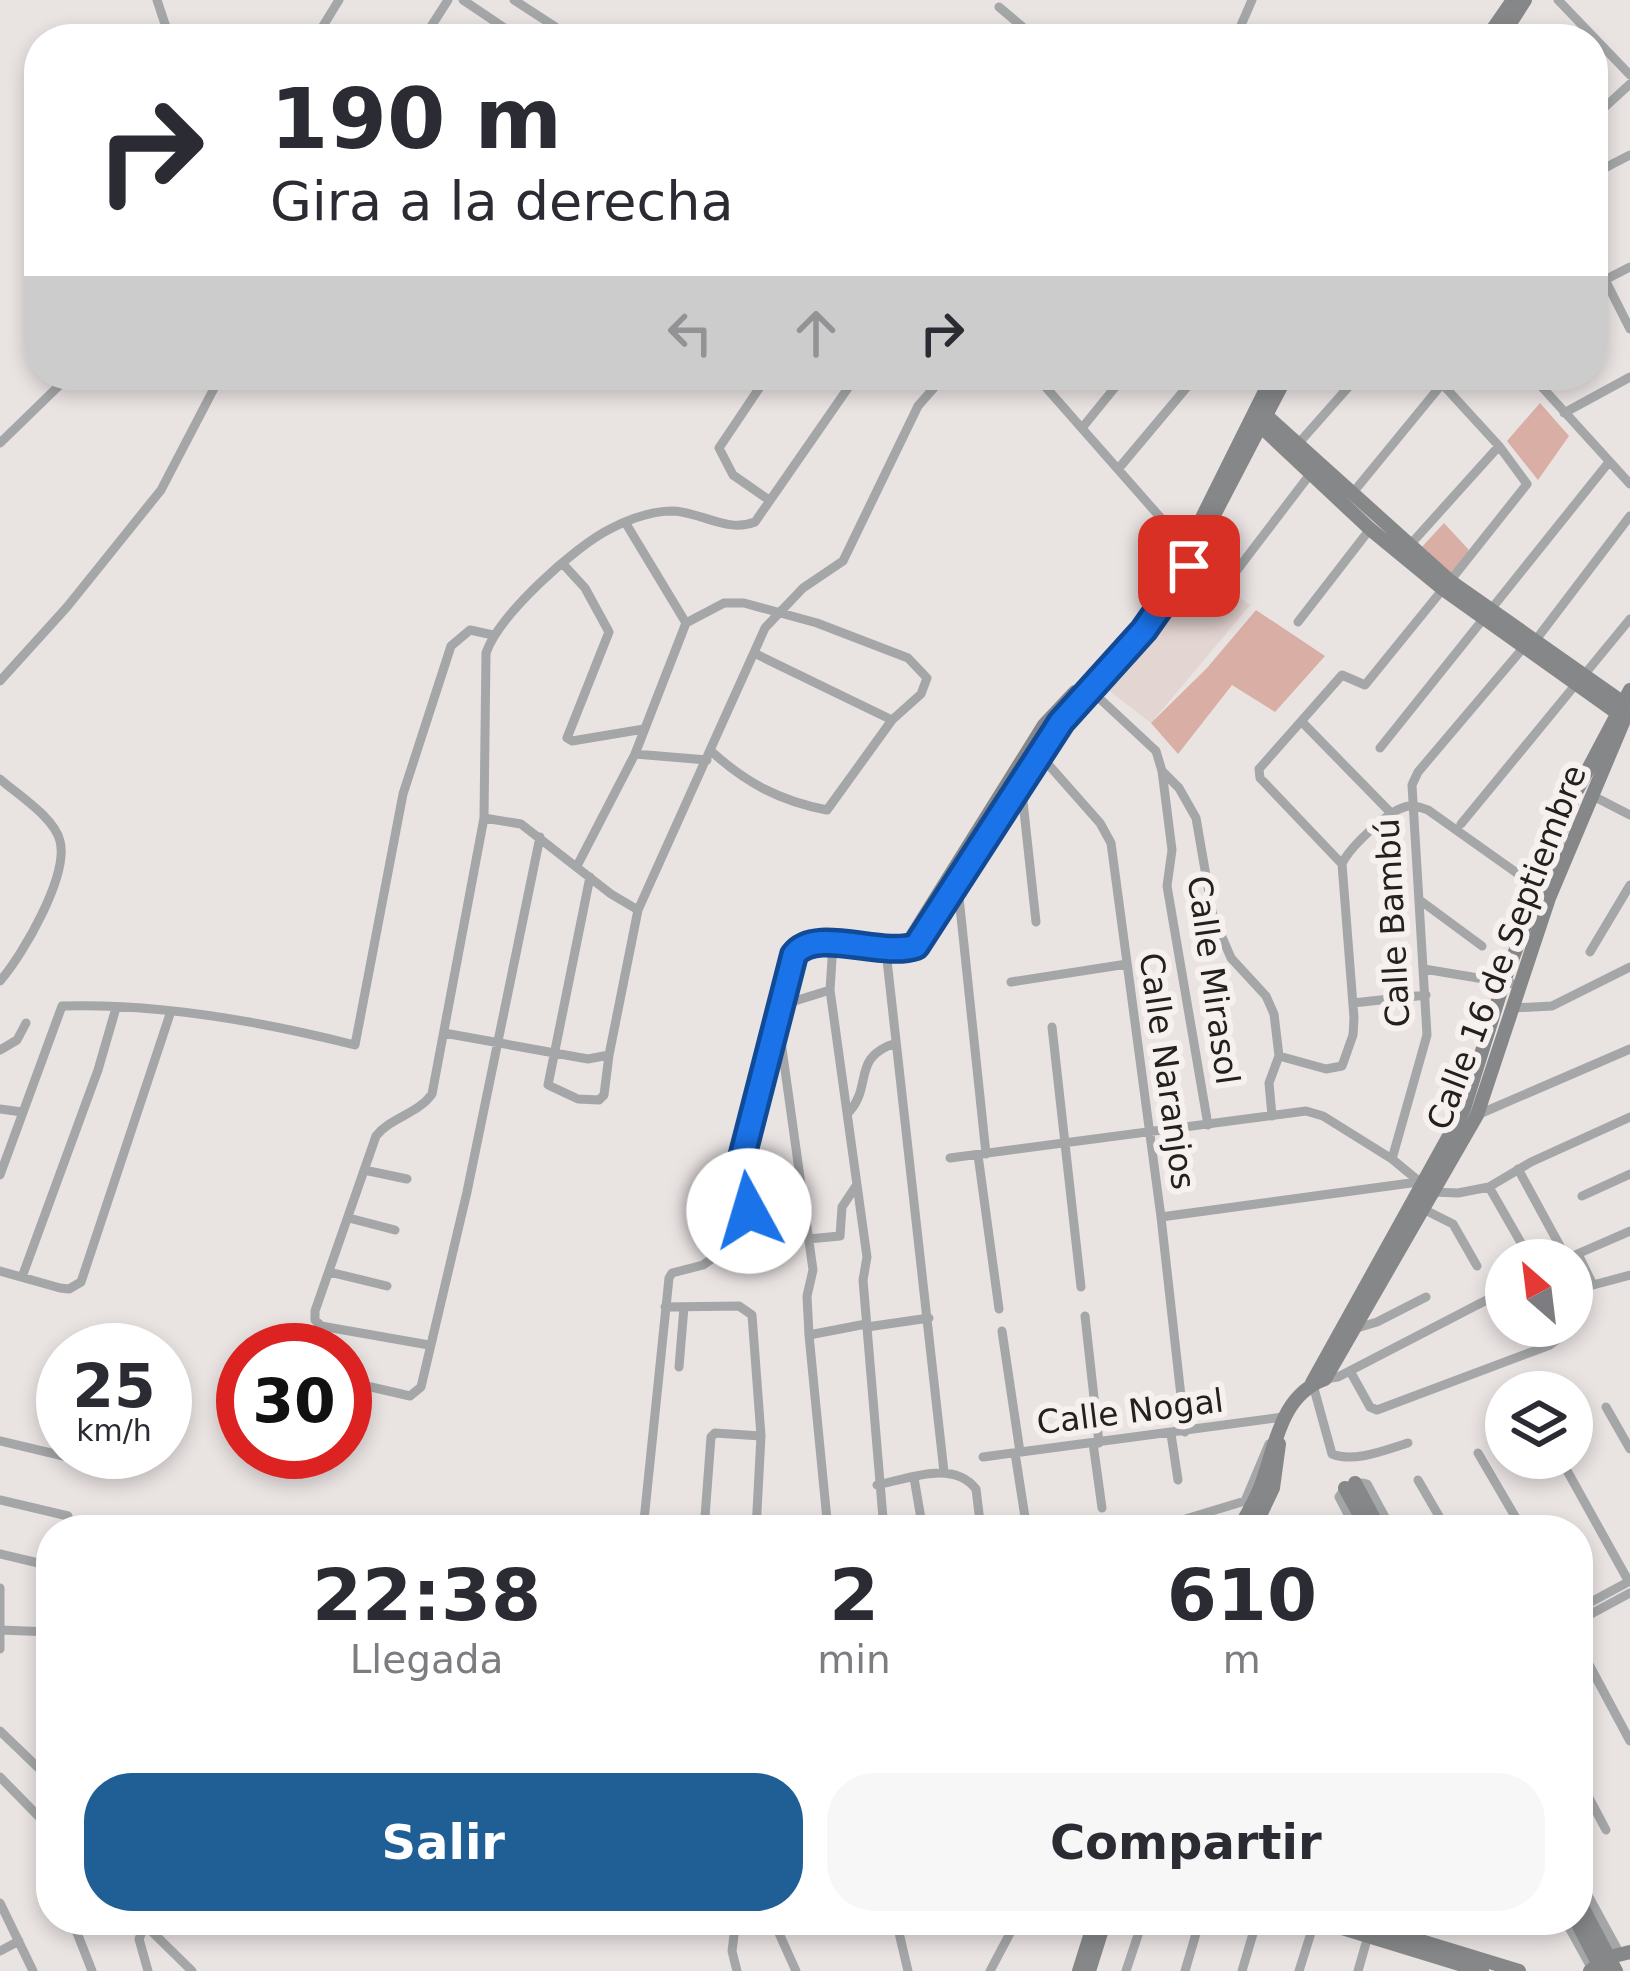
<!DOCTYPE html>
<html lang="es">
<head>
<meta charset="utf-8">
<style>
	body { margin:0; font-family:"DejaVu Sans",sans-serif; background:#f7f7f7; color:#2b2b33; height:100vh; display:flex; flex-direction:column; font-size:45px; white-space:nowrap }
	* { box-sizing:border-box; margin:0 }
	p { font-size:39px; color:#7c7c81 }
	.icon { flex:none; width:66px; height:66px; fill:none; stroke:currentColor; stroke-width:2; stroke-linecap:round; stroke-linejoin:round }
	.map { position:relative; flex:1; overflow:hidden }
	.panel { position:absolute; left:36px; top:1515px; width:1557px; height:420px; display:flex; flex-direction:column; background:#fff; border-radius:48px; box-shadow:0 6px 18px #0003 }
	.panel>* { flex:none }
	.hud { position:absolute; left:24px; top:24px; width:1584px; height:366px; border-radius:48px; box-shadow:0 6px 18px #0003; background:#fff; color:#2b2b33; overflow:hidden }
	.needle { width:78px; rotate:332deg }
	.buttons { position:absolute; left:1485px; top:1239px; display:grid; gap:24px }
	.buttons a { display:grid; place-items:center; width:108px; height:108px; border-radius:50%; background:#fff; box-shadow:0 6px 18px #0003; font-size:60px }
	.speed { position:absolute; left:36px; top:1323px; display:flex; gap:24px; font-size:60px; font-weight:700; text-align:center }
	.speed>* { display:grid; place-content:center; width:156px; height:156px; border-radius:50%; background:#fff; box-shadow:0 6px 18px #0003; line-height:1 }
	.speed small { font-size:30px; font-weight:400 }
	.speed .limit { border:18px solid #d22; background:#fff; color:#111 }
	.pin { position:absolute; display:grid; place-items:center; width:102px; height:102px; color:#fff; margin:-51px; border-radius:24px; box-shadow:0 6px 18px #0006 }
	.me { position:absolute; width:132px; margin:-66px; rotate:354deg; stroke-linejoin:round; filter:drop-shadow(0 0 9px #0008) }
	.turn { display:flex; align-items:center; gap:42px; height:252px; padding:0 48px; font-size:54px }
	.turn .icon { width:156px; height:156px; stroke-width:2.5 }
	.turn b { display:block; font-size:84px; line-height:102px }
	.lanes { display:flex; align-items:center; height:114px; padding:0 48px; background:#0003; justify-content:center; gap:60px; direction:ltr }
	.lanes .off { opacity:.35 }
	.eta { display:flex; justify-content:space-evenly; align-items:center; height:204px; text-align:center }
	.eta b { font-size:72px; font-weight:700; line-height:84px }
	.cta { display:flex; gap:24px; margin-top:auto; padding:24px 48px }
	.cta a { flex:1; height:138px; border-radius:48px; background:#205f95; color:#fff; font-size:48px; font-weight:700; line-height:138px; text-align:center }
	.cta a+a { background:#f7f7f7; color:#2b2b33 }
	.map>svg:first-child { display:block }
	.built { fill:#e3d5d2 }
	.green { fill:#d9aea4 }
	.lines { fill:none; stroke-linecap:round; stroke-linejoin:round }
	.street { stroke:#a4a6a7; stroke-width:9 }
	.secondary { stroke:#858789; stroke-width:14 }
	.route-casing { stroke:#114b97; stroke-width:30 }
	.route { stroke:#1a73e8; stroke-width:21 }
	.labels { text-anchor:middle; stroke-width:12; stroke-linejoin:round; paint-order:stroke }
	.street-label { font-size:33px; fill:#232120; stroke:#f6f1ef }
</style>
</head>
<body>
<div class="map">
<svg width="1630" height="1971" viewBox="0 0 1630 1971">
	<rect width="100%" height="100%" fill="#e9e3e2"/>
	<path class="built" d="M1193,564L1250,605L1151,723L1106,688Z"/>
	<path class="green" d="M1540,403L1569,436L1538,480L1507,441Z
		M1444,523L1469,550L1448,578L1421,548Z
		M1256,610L1325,656L1275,712L1232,685L1178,754L1151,723L1207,668Z"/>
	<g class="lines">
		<path class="street" d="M157,0L170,39
			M463,0L521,39
			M514,0L574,39
			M1558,0L1630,75
			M999,7L1037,39
			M315,39L339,0
			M423,39L448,0
			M1235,39L1252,0
			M1593,118L1630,84
			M1593,174L1630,155
			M1593,256L1630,329
			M1593,286L1630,267
			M768,375L719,448L733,475L769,500
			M1035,375L1167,525L1187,557
			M1434,375L1499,446L1527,484L1450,581
			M1531,375L1630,484
			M939,382L948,384L958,375
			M1564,413L1630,377
			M1082,428L1125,375
			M0,443L70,375
			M1298,444L1359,375
			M1119,468L1197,375
			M1351,495L1442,384
			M1409,546L1499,446
			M563,564L585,588L609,632L567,738L572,741L644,729
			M1234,574L1311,473
			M1298,622L1370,529
			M686,623L724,603H744L817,623L908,658L927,678L921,694L892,720L827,810C780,801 746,783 711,751
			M1535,641L1630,516
			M754,653L892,720
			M1584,675L1630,619
			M0,681L67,607L161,490L221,375
			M1084,684L1156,751L1162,771L1179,788L1196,818L1213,916L1231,958L1266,996L1274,1014L1279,1056L1269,1083L1272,1116
			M1302,722L1392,814
			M1380,748L1609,462
			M635,754L707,760
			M1039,754L1100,823L1111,843L1161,1217L1185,1432
			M1162,771L1172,850L1167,886L1208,1125
			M0,779C18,795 54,817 60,841C69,875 23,955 0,981
			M1021,783L1036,922
			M1593,796L1630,815
			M484,818L521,824L611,894L638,910
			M1461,824L1576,684
			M1342,864C1349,848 1390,808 1409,806C1416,805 1421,808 1428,810L1538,888
			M577,866L635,754L686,623L625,522
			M590,877L548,1085L578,1099L599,1100L604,1095L609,1055
			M958,888L986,1154
			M1421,901L1482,946
			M833,943L830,990L867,1257L863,1280L884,1530
			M886,951L944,1472
			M1590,952L1630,885
			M1424,969L1520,985
			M1011,982L1127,964
			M1353,1003L1426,995
			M782,1005L830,990
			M1514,1008L1552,1006L1630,967
			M779,1027L813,1270L807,1296L809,1335L828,1530
			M1052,1027L1081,1287
			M444,1033L588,1059L609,1055L638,910L765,628L803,588L843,561L918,406L939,382
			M0,1050L17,1040L26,1023
			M1279,1056L1326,1069L1342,1066L1353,1035L1354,1018L1342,864L1260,778L1259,769L1342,675L1365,685L1443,589
			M0,1109L22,1112
			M849,1112C873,1086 851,1057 896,1043
			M1477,1115L1630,1049
			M978,1155L999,1309
			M950,1158L1306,1111L1323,1116L1392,1159L1432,1192L1458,1193L1489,1187L1531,1162L1630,1117
			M1392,1159L1427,1035L1412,785L1418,772L1524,647
			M1518,1169L1567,1259
			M364,1170L407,1179
			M740,1172L756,1255
			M0,1175L62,1006C156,1003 264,1022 355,1045L403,794L451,646L470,630L493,635
			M1489,1187L1524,1248
			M1582,1196L1630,1174
			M1423,1209L1453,1224L1477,1266
			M1161,1217L1418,1182
			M349,1218L395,1230
			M719,1233L752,1235
			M808,1239L840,1236L842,1207L856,1186
			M1578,1254L1593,1285L1630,1275
			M1575,1255L1630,1231
			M0,1271L60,1288L69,1289L81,1282L170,1014
			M329,1272L387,1286
			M22,1277L98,1070L116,1008
			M665,1307L739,1306L752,1315L761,1436L756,1530
			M1085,1316L1099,1443
			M321,1326L429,1345
			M867,1327L929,1318
			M1357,1328L1377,1322L1426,1297
			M1002,1331L1020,1452
			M809,1335L866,1324
			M313,1350L321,1326L315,1320V1311L376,1136C391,1117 418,1114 432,1094L484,818L486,653C499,615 574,547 610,529C629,519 653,511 673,511C701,512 727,533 755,522L857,375
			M679,1367L684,1307
			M1350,1371L1370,1407L1377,1410L1550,1345L1558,1339L1557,1326
			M1325,1379L1338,1377L1506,1290
			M345,1381L410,1396L421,1387L467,1192L540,837
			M1313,1385L1332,1454C1354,1463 1385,1450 1408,1443
			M1606,1407L1630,1449
			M1171,1434L1178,1480
			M0,1441L76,1459
			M1093,1443L1102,1508
			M1015,1453L1027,1530
			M1478,1453L1523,1530
			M983,1457L1283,1417
			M1560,1458L1629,1582
			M914,1478L923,1530
			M1418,1480L1447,1530
			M877,1485C908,1479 953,1459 976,1489L981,1530
			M0,1500L68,1516
			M643,1530L669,1278L672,1273L703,1265L713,1258L794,955C814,928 876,954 907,949
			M704,1530L711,1437L715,1433L761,1436
			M1149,1530L1245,1501L1269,1444
			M1356,1530L1339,1497C1345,1486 1355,1481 1367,1484L1392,1530
			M0,1554L51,1566
			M0,1588V1649
			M1578,1609L1630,1581
			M1578,1621L1630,1593
			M0,1630L51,1632
			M1578,1644L1630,1741
			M0,1731L51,1780
			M0,1777L51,1829
			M1578,1777L1606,1830
			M1578,1877L1620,1954
			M0,1903L33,1971
			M72,1920L92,1971
			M140,1920L192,1971
			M736,1920L732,1951L737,1971
			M773,1920L796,1971
			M896,1920L908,1971
			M937,1920L939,1929
			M1565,1920L1592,1969
			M145,1925L139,1939L148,1971
			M0,1951L19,1941
			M990,1971L1017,1920
			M1126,1971L1143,1920
			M1185,1971L1200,1920
			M1242,1971L1257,1920
			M1299,1971L1315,1920
			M1358,1971L1368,1936"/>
		<path class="secondary" d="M1486,39L1513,0
			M1500,39L1525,0
			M1260,410L1450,581L1625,704
			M1255,421L1370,529L1443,589L1620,715
			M1182,558L1273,375
			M911,938L1044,725L1075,692
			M907,949L916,945L929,928L1061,721L1166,600L1188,565L1287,375
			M1312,1383L1464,1109L1504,981L1575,794L1630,690
			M1355,1483L1380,1530
			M1345,1488L1368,1530
			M1238,1530C1246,1516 1254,1503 1260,1488C1276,1447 1279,1396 1325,1379L1477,1115L1549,898L1630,706
			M1253,1530L1273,1488L1279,1444
			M1578,1899L1616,1971
			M1316,1920L1482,1971
			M1352,1920L1519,1971
			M1576,1920L1602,1971
			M1079,1971L1095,1920
			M1089,1971L1105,1920
			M1590,1971L1610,1957L1630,1952"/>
	</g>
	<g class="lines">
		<defs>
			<path id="route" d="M749,1211L739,1169L794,955C815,926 881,958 916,946L1061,722L1144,630L1189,566"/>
		</defs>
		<use href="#route" class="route-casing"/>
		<use href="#route" class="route"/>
	</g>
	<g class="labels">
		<g class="street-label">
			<text transform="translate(1392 923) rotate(-93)" y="12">Calle Bambú</text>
			<text transform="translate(1506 947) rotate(-69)" y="12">Calle 16 de Septiembre</text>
			<text transform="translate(1214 980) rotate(82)" y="12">Calle Mirasol</text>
			<text transform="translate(1168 1071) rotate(82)" y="12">Calle Naranjos</text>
			<text transform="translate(1130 1411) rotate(-7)" y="12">Calle Nogal</text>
		</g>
	</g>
</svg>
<div class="buttons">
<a><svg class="needle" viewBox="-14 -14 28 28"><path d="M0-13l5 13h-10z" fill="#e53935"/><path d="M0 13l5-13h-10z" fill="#7c7c81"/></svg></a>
<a><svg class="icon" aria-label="layers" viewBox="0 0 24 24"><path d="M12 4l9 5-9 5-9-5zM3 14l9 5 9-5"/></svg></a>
</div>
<div class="speed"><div>25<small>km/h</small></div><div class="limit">30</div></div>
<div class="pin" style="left:1189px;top:566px;background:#d93025"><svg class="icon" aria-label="arrive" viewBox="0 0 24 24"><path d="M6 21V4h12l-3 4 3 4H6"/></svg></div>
<svg class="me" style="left:749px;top:1211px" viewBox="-20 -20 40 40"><circle r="19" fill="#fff"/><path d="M0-13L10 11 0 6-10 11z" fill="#1a73e8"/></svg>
<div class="hud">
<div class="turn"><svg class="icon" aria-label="right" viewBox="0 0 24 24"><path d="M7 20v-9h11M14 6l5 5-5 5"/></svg><div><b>190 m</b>Gira a la derecha</div></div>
<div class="lanes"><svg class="icon off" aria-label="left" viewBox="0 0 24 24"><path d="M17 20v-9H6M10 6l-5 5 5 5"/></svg><svg class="icon off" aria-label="ahead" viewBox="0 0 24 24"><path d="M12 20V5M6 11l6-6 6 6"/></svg><svg class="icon" aria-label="right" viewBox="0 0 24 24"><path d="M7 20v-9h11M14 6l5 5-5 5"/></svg></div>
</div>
<section class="panel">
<div class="eta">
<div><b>22:38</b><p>Llegada</p></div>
<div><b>2</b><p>min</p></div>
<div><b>610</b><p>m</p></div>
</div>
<div class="cta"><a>Salir</a><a>Compartir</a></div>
</section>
</div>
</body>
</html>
